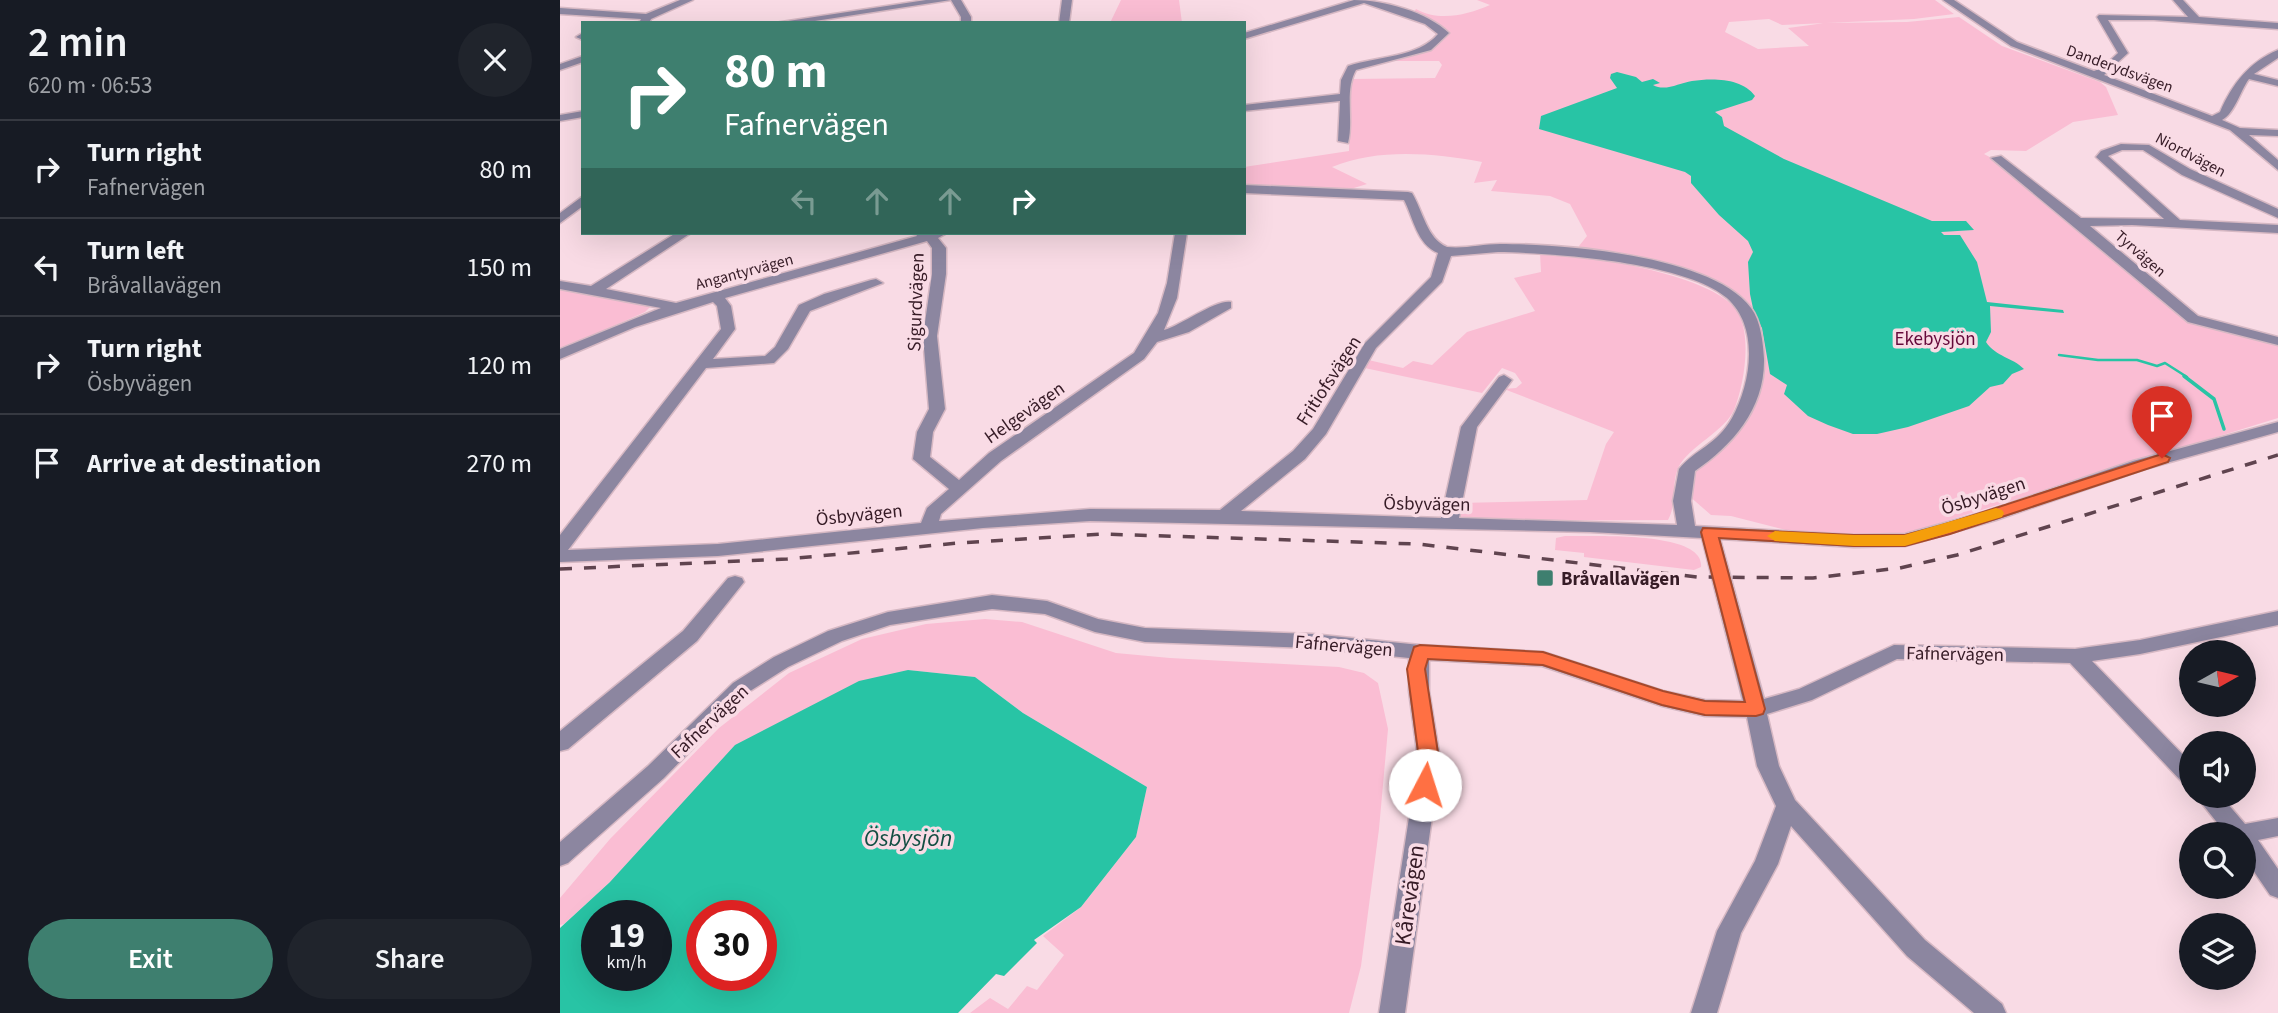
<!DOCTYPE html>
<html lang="en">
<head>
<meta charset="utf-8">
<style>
	body { margin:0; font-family:"Source Sans 3",sans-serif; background:#20242c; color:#f1f3f6; height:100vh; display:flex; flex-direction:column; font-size:26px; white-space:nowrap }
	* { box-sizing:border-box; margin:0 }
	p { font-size:23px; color:#9ea1a6 }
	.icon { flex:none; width:38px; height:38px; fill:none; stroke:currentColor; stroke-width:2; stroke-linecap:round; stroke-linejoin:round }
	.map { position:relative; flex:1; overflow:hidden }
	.details { display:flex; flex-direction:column; background:#171b24; width:560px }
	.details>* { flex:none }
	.banner { position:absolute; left:21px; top:21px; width:665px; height:214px; border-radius:0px; box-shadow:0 7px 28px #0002; background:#3e7f6f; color:#fff; overflow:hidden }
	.needle { width:46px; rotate:82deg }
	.buttons { position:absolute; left:1619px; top:640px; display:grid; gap:14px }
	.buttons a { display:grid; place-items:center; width:77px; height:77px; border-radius:50%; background:#171b24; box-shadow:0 7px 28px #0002; font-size:35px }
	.speed { position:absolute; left:21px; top:900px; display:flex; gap:14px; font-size:35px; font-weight:700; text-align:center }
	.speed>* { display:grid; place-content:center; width:91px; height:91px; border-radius:50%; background:#171b24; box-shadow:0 7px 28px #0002; line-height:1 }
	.speed small { font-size:18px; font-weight:400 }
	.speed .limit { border:10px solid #d22; background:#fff; color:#111 }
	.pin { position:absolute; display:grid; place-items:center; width:60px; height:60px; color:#fff; margin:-72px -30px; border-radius:50% 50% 50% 0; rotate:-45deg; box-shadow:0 0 7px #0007 }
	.pin .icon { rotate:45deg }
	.me { position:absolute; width:77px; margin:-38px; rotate:5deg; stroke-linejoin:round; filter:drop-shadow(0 0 5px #0008) }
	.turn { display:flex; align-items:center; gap:24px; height:147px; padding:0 28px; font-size:32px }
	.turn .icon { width:91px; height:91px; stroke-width:2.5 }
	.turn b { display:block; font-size:49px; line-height:60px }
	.lanes { display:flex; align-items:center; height:66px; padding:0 28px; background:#0003; justify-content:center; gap:35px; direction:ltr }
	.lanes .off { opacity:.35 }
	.round { display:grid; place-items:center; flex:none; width:74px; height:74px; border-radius:37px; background:#20242c }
	.headline { display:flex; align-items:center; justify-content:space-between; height:119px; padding:0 28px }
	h1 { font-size:42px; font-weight:600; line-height:52px }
	.primary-button { display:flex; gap:14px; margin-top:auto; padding:14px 28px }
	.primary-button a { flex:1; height:80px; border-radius:42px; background:#3e7f6f; color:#fff; font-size:28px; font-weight:600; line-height:80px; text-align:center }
	.primary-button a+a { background:#20242c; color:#f1f3f6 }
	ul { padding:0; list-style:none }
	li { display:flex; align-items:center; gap:21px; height:98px; padding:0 28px; border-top:2px solid #363941 }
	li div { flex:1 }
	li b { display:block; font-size:26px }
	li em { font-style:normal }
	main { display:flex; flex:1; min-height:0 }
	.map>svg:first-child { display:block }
	.green { fill:#fabdd3 }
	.water { fill:#28c4a5; fill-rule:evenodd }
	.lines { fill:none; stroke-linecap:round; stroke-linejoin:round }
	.stream-far1 { stroke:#28c4a5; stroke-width:2.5 }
	.stream { stroke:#28c4a5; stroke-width:3.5 }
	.minor-casing { stroke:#d6b8c3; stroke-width:3 }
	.minor { fill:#8c86a0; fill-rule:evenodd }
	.rail { stroke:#60444f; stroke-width:3.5; stroke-dasharray:12 12; stroke-linecap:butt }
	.route { fill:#ff7043; stroke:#a6492c; stroke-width:2 }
	.slow { fill:#f59e0b }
	.poi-dot { fill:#3e7f6f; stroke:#f9dbe5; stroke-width:2.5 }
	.labels { text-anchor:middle; stroke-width:7; stroke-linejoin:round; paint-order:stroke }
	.far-street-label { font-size:16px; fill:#361b26; stroke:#f9dbe5 }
	.street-label { font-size:19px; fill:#361b26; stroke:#f9dbe5 }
	.park-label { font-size:19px; fill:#65093a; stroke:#f9dbe5 }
	.poi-label { font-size:19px; font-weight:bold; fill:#361b26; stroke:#f9dbe5; text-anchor:start }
	.near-street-label { font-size:23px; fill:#361b26; stroke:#f9dbe5 }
	.near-water-label { font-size:24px; font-style:italic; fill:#124e42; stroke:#f9dbe5 }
</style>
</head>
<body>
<main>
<section class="details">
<div class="headline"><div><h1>2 min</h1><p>620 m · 06:53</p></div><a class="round"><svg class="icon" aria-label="close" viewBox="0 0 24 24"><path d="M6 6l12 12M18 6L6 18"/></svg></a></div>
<ul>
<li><svg class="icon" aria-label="right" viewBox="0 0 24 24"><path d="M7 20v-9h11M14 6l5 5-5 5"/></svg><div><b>Turn right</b><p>Fafnervägen</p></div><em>80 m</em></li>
<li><svg class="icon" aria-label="left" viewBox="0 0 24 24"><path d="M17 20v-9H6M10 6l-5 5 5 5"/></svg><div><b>Turn left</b><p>Bråvallavägen</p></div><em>150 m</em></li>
<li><svg class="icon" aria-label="right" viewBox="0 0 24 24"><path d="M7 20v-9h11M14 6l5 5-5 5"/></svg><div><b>Turn right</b><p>Ösbyvägen</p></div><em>120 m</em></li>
<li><svg class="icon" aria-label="arrive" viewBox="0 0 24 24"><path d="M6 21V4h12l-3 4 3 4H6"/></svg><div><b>Arrive at destination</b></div><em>270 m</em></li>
</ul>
<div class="primary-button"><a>Exit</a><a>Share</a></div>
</section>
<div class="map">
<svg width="1718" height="1013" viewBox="0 0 1718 1013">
	<rect width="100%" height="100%" fill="#f9dbe5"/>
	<path class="green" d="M561,0H619L622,23H550Z
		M917,0H1375L1394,14L1354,19L1222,25L1209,19L1169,22L1165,32L1198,49L1249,46L1228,28L1265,23L1347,22L1399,17L1442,46L1540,82L1546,87L1558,115L1513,122L1466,151L1431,150L1424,154L1441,163L1516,225L1624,319L1635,324L1718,344V418L1341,535H1265L1234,532L1171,516L1151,515L1128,495L1133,474L1169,436L1199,382L1185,310L1144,282L1021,249L1019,246L1027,236L1010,204L990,196L931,191L937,180L914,183L922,162C873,153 818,148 772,167L807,184L784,191L684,187V167L789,151L791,79L875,78L882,65L879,61H832C852,56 876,51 889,34L882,27L852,15L856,9C879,22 907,15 930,5Z
		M980,253C1024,254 1146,274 1174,307C1194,330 1184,385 1174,410C1165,431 1129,446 1118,468C1111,485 1117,504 1108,520L898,521L899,503L1027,500L1046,444L1054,432L944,389L956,388L962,383L955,373L942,368L922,393L800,367L804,359L843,368L853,361L872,365L907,332L975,311L954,278L981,272Z
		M0,289L73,300L91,306L85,312L0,350Z
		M1005,536C1030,537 1145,530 1141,567L1134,570L1024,557V553L995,550L996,538Z
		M425,619L462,622L556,653L610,658L779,667L804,673L818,683L828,729L819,829L801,966L789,1013H410L430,998L448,1009L467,986L477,990L504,955L483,936L521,907L576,837L587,787L463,713L415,677L348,670L50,882L4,924L0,925V898L50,839L159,728L229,673L302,639L366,624Z"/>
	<path class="water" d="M1057,72L1076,77L1082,82L1093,79L1100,83L1093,85C1105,92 1119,83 1132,81C1153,78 1182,78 1195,96L1192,100L1155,112L1162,117L1164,126L1224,159L1372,221H1406L1414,230L1381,232L1384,235H1400L1417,262L1427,302L1503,310L1504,313L1430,306L1431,332L1426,342C1436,357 1452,357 1464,369L1452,374L1443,384L1430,387L1409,406L1348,427L1317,434H1293L1268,425L1248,416L1224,394L1227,385L1210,374L1202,328L1194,313L1190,294L1188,262L1193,252L1188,241L1159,215L1131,183V176L1125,172L979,129L981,116L1057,88L1050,78L1051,74Z
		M348,670L415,677L463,713L587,787L576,837L521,907L474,940L477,943L444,976L436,974L398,1013H0V928L50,882L175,745L299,681ZM37,915H96V975H37ZM142,915H201V975H142Z"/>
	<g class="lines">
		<path class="stream-far1" d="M1499,355L1538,360H1577L1597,366L1605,363L1627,377"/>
		<path class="stream" d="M1624,376L1654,399L1664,429"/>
		<defs>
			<path id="minor" d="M120,0H133L91,19L89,23H79L81,19L0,14V8L86,14Z
				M366,0H391L242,23H215Z
				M391,0H401L411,17V23H401V17Z
				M502,0H512L509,23H499Z
				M794,0C824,0 867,12 889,33L871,50L796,70C784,91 794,120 788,143L778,141L780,101L684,111V105L780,94L781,80L788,66C817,56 858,58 878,34L865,24L804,3L684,39V33Z
				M1383,0H1394L1457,42L1534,71L1542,68L1558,53L1537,17L1539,15L1628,17L1613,0H1623L1639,17L1718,23V29L1594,20H1548L1568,53L1544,75L1652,116L1660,112C1672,84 1689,62 1718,50V58L1694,74L1718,80V86L1689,79C1680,91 1675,113 1662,120L1680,128L1718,130V136L1689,135L1718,160V170L1670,130L1451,46Z
				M21,34H23V40L16,37Z
				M23,56V62L0,70V64Z
				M23,111V117L0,121V115Z
				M1561,144L1589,145L1630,169L1718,209V218L1622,175L1583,150H1562L1548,156L1620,220L1718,225V233L1572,225L1530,226L1638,316L1718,337V345L1628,322L1431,158L1441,156L1521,218L1604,219L1536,157L1541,151Z
				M684,185L848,192L852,193C863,211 867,239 887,247C905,249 922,244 940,244C1002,244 1152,255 1191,308C1201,321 1203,343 1204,359C1205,408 1173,445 1135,471L1131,501L1135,526L1294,535L1345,534L1424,512L1573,461L1718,422V432L1585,469L1436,520L1345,546L1294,547L1160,539L1204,699L1239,689L1334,645L1515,649L1580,640L1718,611V625L1580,654L1532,661L1631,763V786L1623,783L1510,663L1337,659L1252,700L1207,714L1219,766L1235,800L1365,940L1442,1004L1446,1013H1414L1347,956L1231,826L1218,864L1181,933L1157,1013H1131L1157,931L1195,861L1216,806L1197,766L1187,717L1145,716L1102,706L982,666L869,660V691L880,759L845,1013H819L858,759L849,691V658L752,648L585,642L535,632L485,614L432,609L330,625L282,641L228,667L187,693L104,778L8,863L0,866V842L88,766L173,683L214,657L268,631L328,612L432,595L487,601L538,619L585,628L752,634L860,645L983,652L1103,691L1145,700L1183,701L1142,538L1030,532L530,521L423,528L158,556L0,562V535L161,329L157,306L153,302L75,327L0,359V349L101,308L0,289V281L31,286L116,233H131L46,289L116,303L357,236L355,233H387L378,238L386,248V274L377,336L385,409L373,432L370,457L399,480L429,453L574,353L598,313L607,283L615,233H627L617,298L604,330C622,325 656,299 671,302V308L629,332L597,342L584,359L441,461L381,514L379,521L530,509L660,510L733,451L753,429L805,343L871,277L878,253C857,245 853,217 844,200L684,193ZM367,241L372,248V274L363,336L369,409L357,432L353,459L389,489L367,508L361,523L158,544L8,550L146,368L214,363L228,349L250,311L323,283L316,279L311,280L264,294L239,305L215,347L205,356L153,359L175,329L171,306L165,298ZM938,252C993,253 1125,262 1167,298C1200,328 1191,383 1172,418C1157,445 1135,449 1119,469L1113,501L1117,525L899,518L917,427L952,380L944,375L939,377L901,427L881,518L681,511L745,459L766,434L816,348L882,282L891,256Z
				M23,196V206L0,223V213Z
				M175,576L182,578L184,582L137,641L8,749L0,751V731L123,631L168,578Z
				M1636,796H1661L1685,824L1718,818V836L1698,840L1718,869V898L1710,895L1684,857V835H1667Z"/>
		</defs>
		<use href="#minor" class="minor-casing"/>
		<use href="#minor" class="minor"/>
		<path class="rail" d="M0,569L227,559L399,543L543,534L858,544L1137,577L1253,578L1340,568L1397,555L1718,455"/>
	</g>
	<path class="route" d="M1602,454L1610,458L1608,462L1390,534L1345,546H1294L1159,538L1205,709L1203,714L1196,716L1145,715L1102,705L983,665L868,659L865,669L879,759L872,790L865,793L858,790L855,785L859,759L847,669L854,647L860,645L983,652L1103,691L1145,701L1185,702L1141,532L1143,528L1294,535H1345L1380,526Z"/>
	<path class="slow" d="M1436,508L1442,510L1444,513L1442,517L1345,546H1294L1215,541L1207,536L1215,531L1294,535H1344Z"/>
	<rect class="poi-dot" x="976" y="569" width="18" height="18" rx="3.5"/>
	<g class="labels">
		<g class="far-street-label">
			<text transform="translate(1560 68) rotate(20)" y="6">Danderydsvägen</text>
			<text transform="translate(1631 154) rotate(28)" y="6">Niordvägen</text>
			<text transform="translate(1581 253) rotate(41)" y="6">Tyrvägen</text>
			<text transform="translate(184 271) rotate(-15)" y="6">Angantyrvägen</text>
		</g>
		<g class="street-label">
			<text transform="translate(355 302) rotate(-88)" y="7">Sigurdvägen</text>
			<text transform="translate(768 380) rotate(-57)" y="7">Fritiofsvägen</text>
			<text transform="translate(464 412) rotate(-35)" y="7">Helgevägen</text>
			<text transform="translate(1423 495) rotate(-18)" y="7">Ösbyvägen</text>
			<text transform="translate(867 503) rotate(1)" y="7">Ösbyvägen</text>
			<text transform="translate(299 514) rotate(-6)" y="7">Ösbyvägen</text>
			<text transform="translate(784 645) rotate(5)" y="7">Fafnervägen</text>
			<text transform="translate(1395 653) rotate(1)" y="7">Fafnervägen</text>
			<text transform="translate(149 721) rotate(-43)" y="7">Fafnervägen</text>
		</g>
		<g class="park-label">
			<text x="1375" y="345">Ekebysjön</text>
		</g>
		<g class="poi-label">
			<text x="1001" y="585">Bråvallavägen</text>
		</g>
		<g class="near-street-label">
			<text transform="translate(849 895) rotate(-82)" y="8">Kårevägen</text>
		</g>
		<g class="near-water-label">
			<text x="348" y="846">Ösbysjön</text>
		</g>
	</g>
</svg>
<div class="buttons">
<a><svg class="needle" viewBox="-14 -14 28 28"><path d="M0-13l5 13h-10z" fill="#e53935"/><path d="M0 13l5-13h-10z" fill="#9ea1a6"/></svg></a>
<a><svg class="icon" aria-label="sound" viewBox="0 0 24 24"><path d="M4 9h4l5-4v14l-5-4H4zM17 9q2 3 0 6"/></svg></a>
<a><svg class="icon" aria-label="search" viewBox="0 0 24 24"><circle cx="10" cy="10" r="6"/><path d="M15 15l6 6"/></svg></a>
<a><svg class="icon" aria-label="layers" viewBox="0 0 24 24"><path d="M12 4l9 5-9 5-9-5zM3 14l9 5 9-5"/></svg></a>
</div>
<div class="speed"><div>19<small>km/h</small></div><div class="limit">30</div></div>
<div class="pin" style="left:1602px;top:458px;background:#d93025"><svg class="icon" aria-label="arrive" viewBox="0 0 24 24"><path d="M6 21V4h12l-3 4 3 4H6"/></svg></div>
<svg class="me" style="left:865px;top:785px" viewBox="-20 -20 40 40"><circle r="19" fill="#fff"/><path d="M0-13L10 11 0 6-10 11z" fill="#ff7043"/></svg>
<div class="banner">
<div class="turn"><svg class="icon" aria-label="right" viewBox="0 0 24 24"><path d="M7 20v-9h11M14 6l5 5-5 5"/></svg><div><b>80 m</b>Fafnervägen</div></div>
<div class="lanes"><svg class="icon off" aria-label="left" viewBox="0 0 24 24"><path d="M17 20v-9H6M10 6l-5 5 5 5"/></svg><svg class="icon off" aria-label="ahead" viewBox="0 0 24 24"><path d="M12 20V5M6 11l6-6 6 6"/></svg><svg class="icon off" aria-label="ahead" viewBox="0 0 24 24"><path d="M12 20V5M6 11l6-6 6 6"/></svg><svg class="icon" aria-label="right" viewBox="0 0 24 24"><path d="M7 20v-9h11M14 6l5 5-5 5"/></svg></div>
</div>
</div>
</main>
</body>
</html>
